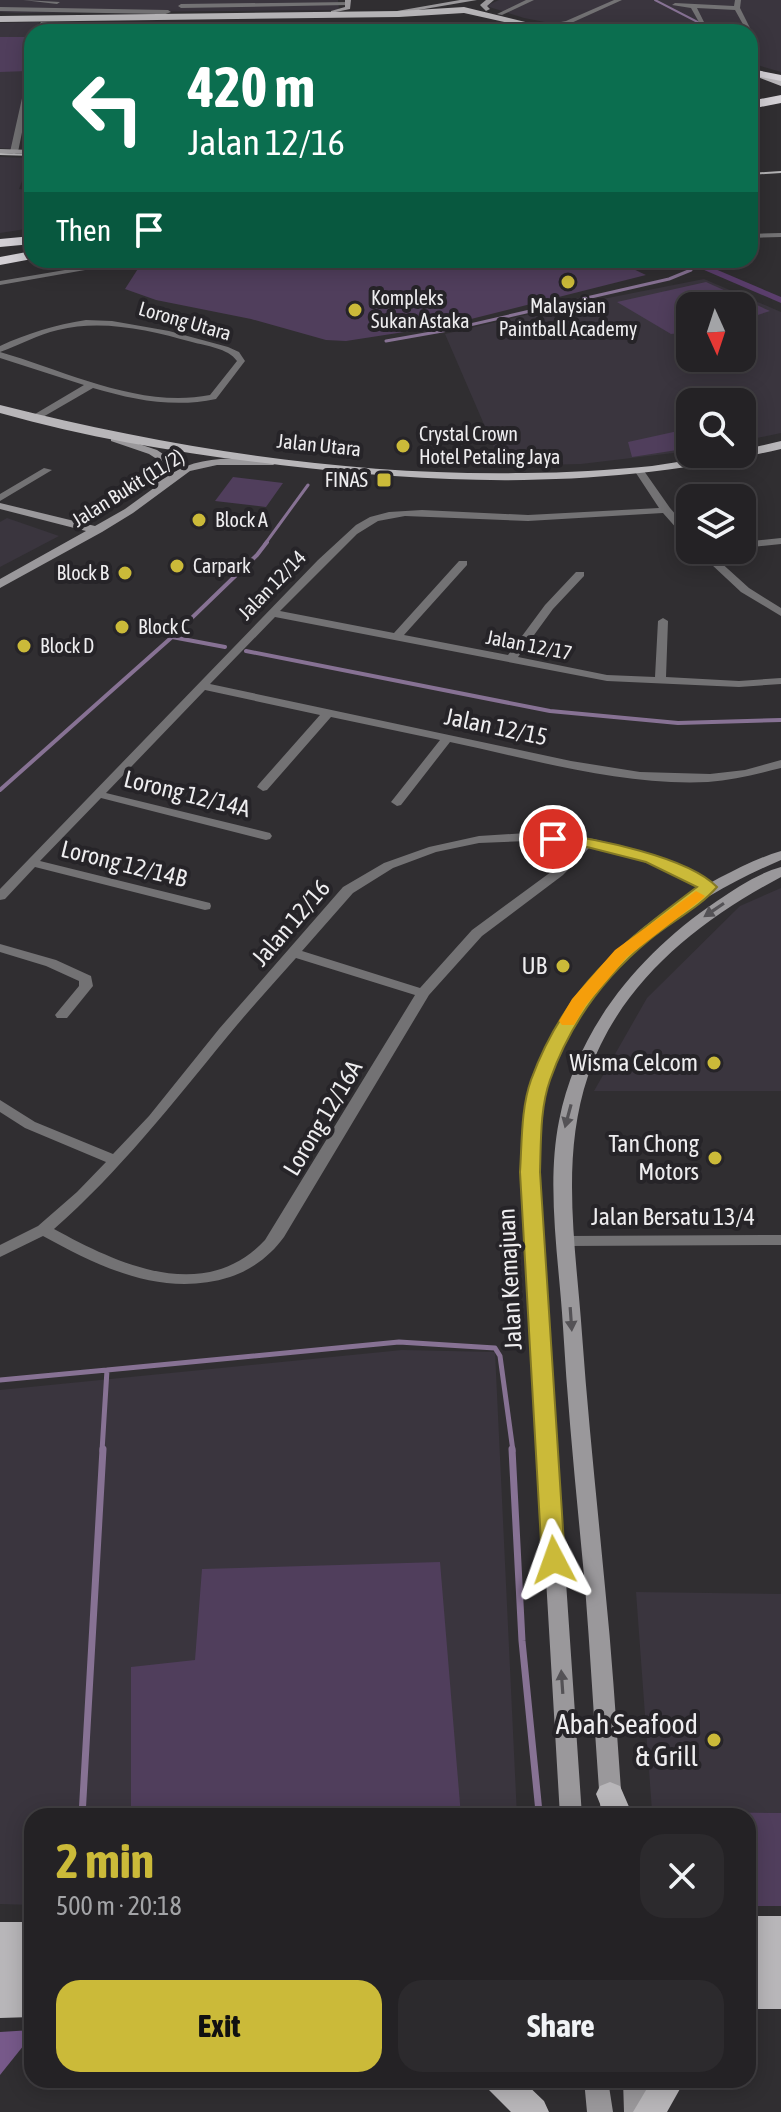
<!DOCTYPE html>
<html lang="en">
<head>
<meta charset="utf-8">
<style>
	body { margin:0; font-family:"Asap Condensed",sans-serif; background:#2c2a2d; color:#f1f3f6; height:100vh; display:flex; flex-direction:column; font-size:30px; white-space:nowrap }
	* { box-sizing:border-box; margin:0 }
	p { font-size:26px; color:#a3a4a7 }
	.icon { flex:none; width:44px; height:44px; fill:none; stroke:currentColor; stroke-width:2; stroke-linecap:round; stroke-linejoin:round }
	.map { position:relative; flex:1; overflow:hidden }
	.details { position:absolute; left:24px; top:1808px; width:732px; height:280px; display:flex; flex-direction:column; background:#242225; border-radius:24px; box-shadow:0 4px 20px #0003,0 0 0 2px #413f42 }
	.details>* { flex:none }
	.hud { position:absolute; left:24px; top:24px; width:734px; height:244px; border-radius:24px; box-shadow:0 4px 20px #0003,0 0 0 2px #413f42; background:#0b6e4f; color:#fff; overflow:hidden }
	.needle { width:52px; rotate:177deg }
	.controls { position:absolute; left:676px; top:292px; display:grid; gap:16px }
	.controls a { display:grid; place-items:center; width:80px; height:80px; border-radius:16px; background:#242225; box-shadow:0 4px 20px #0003,0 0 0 2px #413f42; font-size:40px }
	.pin { position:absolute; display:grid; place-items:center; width:68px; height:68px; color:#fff; margin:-34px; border:4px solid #fff; border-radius:50%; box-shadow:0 2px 8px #0007 }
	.me { position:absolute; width:88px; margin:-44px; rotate:356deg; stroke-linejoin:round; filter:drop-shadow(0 0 6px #0008) }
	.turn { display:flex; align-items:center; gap:28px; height:168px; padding:0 32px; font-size:36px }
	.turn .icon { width:104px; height:104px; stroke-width:2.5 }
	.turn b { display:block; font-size:56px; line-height:68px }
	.then { display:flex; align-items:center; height:76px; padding:0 32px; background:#0003; gap:16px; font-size:30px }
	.round { display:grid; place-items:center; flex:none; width:84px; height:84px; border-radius:24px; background:#2c2a2d }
	.head { display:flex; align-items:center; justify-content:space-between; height:136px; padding:0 32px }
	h1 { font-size:48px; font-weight:700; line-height:60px; color:#cbba39 }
	.action { display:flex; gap:16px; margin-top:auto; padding:16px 32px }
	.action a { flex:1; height:92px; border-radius:24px; background:#cbba39; color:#111; font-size:32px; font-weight:700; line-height:92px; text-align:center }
	.action a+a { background:#2c2a2d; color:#f1f3f6 }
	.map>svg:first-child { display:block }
	.built { fill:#3a353e; fill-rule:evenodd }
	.green { fill:#503e5c }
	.forest { fill:#77598a }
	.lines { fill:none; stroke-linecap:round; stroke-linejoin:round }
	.stream-far4 { stroke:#877294; stroke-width:2 }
	.stream-far3 { stroke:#877294; stroke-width:3 }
	.stream-far2 { stroke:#877294; stroke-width:4 }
	.stream-far1 { stroke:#877294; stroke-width:5 }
	.stream { stroke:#877294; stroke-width:7 }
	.canal { fill:#5b3e6d; fill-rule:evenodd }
	.street { fill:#737274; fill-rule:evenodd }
	.secondary { fill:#9a989b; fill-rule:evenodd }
	.primary { fill:#b8b6b9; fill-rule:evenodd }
	.highway { fill:#d3d0d5; fill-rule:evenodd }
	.tram { stroke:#b4b3b5; stroke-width:2 }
	.oneway { fill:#545256 }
	.route { fill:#cbba39; stroke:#847925; stroke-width:2 }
	.slow { fill:#f59e0b }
	.poi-dot { fill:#cbba39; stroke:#262428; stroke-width:3 }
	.labels { text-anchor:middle; stroke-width:8; stroke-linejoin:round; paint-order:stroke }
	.far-poi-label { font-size:20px; fill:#eeedef; stroke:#262428; text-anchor:start }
	.far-street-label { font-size:20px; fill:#eeedef; stroke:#262428 }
	.street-label { font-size:24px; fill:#eeedef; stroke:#262428 }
	.poi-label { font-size:24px; fill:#eeedef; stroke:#262428; text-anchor:end }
	.near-poi-label { font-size:28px; fill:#eeedef; stroke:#262428; text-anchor:end }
</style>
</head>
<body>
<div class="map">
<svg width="781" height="2112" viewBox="0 0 781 2112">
	<rect width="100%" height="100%" fill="#302e31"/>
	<path class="built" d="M0,0H338L339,10L16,13L0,12Z
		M499,0H781V72L750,63V32H596L524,18L486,6Z
		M39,22L37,32H32V56L13,149L0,148V23Z
		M0,157L31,158L19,189L32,190V228L0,233Z
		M704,279L781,312V433L742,441V402H690V451L581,464L502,466L445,334L552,309ZM690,306H742V358H690Z
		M7,518L59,536L0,567V522Z
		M781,888V1091H594L647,998L740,906Z
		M402,1350L495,1352L517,1816H32V1905L0,1904V1390Z
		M636,1592L781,1594V1813L652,1811Z"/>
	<path class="green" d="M0,37H32L28,71L0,72Z
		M131,260H614L646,275L443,326L346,341L326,340L251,319L156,300L125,289L141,264Z
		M706,282L770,311L742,320V306H690V332L671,334L617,302Z
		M678,431L690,434V448L632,457L628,442Z
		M233,477L283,483L266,507L215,501Z
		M440,1562L461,1816H131V1667L195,1660L202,1569Z
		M652,1811L781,1813V1906H748V1816H653Z"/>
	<path class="forest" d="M32,2030V2035L0,2075V2032Z"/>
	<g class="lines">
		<path class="stream-far4" d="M655,0L717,32"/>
		<path class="stream-far3" d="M386,341L448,330L669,279L691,270L693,263
			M265,544L308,485"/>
		<path class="stream-far2" d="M172,637L225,647
			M246,651L550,711L678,723L781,720
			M0,790L172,637L257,555L267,542"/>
		<path class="stream-far1" d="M107,1370L399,1342L495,1348L500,1356L513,1451
			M0,1380L107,1370L102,1451"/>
		<path class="stream" d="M512,1449L522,1641L539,1812
			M82,1816L103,1449"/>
		<path class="canal" d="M681,260H694L781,297V303Z"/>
		<path class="street" d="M23,0L60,2L57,4Z
			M526,0H534L502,15L497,14Z
			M614,0H622L569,24L544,28L541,26L566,21Z
			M735,0H741L740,8L751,30L720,32L700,24L691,8L672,5L675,3L734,6ZM697,8L735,10L745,28L727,30L704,22Z
			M350,2L348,5L181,8L178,6L181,4Z
			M0,7L168,10L171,12L160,16L157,14L0,11Z
			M41,22H67L70,24L39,25Z
			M32,65V83L18,152L14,154L10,152L29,67Z
			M781,233V237L750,238V234Z
			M124,260L136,261L0,285V281Z
			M86,320L112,321L169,331L228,347L239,352L245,361L216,399C174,408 134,400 93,388L36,421H30V417L84,385L0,358V352C66,371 140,409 210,395L237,361C228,348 206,346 192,342C149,330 102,319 58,330C37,335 20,345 0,352V346C28,333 55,325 86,320Z
			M44,468L52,470L0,501V494Z
			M636,468H642L670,508L690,531V540L686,539L663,513L528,521L405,516L378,521L357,534L280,611L394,633L459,561H467V565L404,635L508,655L545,605L576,572H584V576L553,609L518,657L607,675L655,677L658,621L663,618L668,621L666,677L739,681L781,678V684L739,687L607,681L275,617L210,684L571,761L640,772L710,774L745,770L781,760V768C757,774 733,780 708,782C621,786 535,760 450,742L401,805L397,806L391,802L440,740L331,717L267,790L263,791L257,787L259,784L320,715L205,690L106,793L270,833L272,836L270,839L266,840L101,798L40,861L210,903L211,906L210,909L205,910L35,867L5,899L0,900V889L318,560L356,525L370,517L389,512L422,510L528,515L659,508L634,470Z
			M781,538V544L742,548V542Z
			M696,550H707L749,588L781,608V616L741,592Z
			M527,833C547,835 570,834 589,838C622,845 690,865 715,887L714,890C697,892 677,875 662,869C639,859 614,853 589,848L563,875L482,936L429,995L284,1237C271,1255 252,1270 230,1277C164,1298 101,1268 43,1236L0,1257V1245L38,1226L77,1192L106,1162L25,1128L0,1112V1100L35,1122L113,1154L149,1116L219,1029L343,887L384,863L429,847L479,836ZM527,841L578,845L555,869L472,930L420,988L302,951L353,893L393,868L436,852L479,843ZM296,958L415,995L265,1240C204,1305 118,1264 54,1229C119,1172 172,1104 227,1037C249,1010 273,984 296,958Z
			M0,944L56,960L91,976L93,986L67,1018H57L55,1015L79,986V981L46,966L0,952Z
			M781,1235V1245L566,1246L561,1245L558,1241L561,1237L566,1236Z"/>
		<path class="secondary" d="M345,0H351L350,9L331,13V11L345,7Z
			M460,0H477L401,13L397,11Z
			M486,0H494L487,6L490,9L486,11L480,5Z
			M509,21L516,23L498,32H488Z
			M0,149L32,150V154L0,153Z
			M115,436L157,450L172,460L174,471L170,475C199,454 239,459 273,459L278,462L273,465H217L190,471L133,513L102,532L0,588V579L86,531L0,509V503L95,526L125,509L158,485L149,482L163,470V463L149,454L111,441V437Z
			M781,851V860C679,904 584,972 548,1081C539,1110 540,1142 538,1172L582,1816H560L522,1172C523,1142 522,1110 532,1081C563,990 636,922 719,878C739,868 760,857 781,851Z
			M781,867V877C698,921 619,983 588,1076C560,1159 576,1248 582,1334C588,1418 597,1502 605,1587C613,1663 617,1740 623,1816H601C595,1739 591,1663 585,1586C577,1500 568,1414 563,1327C559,1261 546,1186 559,1121C577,1028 640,953 717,901C736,888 759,873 781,867Z
			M584,2080H608L613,2112H587Z
			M623,2080H647L650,2112H624Z"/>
		<path class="primary" d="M464,7L566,32H549L464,13L399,17L0,22V16L399,11Z
			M750,68L781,80V86L750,74Z
			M0,405C170,448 348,476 524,473C567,473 609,470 652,466C682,462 712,454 742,454V450L781,441V449C610,489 454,486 280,465C186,454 92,439 0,413Z
			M610,1782L620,1786L633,1816H605L596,1794L600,1786Z
			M748,1916H781V2009H748Z
			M0,1922H32V2017L0,2018Z
			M485,2080H522L544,2101L549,2112H511L489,2090Z
			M652,2080H685L667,2112H633Z"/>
		<path class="highway" d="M751,69L781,75V81L750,75Z
			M781,95V103L750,109V101Z
			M32,236V244L0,247V239Z
			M32,251V259L0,265V257Z"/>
		<path class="tram" d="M0,154L32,155
			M750,174L781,172"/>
	</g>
	<defs><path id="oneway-solid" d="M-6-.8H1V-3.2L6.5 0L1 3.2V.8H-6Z" transform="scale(2)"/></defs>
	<g class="oneway">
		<use href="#oneway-solid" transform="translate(714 910) rotate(146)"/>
		<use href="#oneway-solid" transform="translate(568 1116) rotate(105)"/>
		<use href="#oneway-solid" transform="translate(571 1319) rotate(86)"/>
		<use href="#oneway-solid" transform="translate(562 1682) rotate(-94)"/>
	</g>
	<path class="route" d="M553,834C595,838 688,857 717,887C699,908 670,922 649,940C603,978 570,1023 550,1080C540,1108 541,1142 540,1172L565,1560L562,1567L554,1569L546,1567L542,1560L520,1172C522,1142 521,1108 531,1080C565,987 621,944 697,887L646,862L587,847L548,842L545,839Z"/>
	<path class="slow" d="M696,891L705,896L702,899L627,957L586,1005L574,1025H562L559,1021L572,999L615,950Z"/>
	<g class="poi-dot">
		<circle cx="568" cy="282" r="8"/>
		<circle cx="355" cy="310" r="8"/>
		<circle cx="403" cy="446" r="8"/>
		<rect x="376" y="472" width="16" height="16" rx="4"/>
		<circle cx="199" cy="520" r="8"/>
		<circle cx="177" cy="566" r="8"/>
		<circle cx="125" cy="573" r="8"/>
		<circle cx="122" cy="627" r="8"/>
		<circle cx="24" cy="646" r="8"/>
		<circle cx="563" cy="966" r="8"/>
		<circle cx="714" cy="1063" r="8"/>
		<circle cx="715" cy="1158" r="8"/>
		<circle cx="714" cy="1740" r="8"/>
	</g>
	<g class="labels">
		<g class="far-poi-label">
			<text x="371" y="305">Kompleks<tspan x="371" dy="23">Sukan Astaka</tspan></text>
			<text x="568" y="313" text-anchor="middle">Malaysian<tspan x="568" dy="23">Paintball Academy</tspan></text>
			<text x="419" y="441">Crystal Crown<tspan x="419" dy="23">Hotel Petaling Jaya</tspan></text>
			<text x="368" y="487" text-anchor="end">FINAS</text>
			<text x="215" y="527">Block A</text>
			<text x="193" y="573">Carpark</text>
			<text x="109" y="580" text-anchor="end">Block B</text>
			<text x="138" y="634">Block C</text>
			<text x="40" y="653">Block D</text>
		</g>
		<g class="far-street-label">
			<text transform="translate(185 321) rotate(16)" y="7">Lorong Utara</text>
			<text transform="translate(319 445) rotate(6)" y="7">Jalan Utara</text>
			<text transform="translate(128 488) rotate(-32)" y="7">Jalan Bukit (11/2)</text>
			<text transform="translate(272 585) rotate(-46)" y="7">Jalan 12/14</text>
			<text transform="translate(529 645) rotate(11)" y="7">Jalan 12/17</text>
		</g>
		<g class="street-label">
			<text transform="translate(496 727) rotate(12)" y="8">Jalan 12/15</text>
			<text transform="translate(187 794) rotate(14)" y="8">Lorong 12/14A</text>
			<text transform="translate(124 864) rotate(14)" y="8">Lorong 12/14B</text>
			<text transform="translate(291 923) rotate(-49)" y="8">Jalan 12/16</text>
			<text transform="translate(323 1118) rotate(-59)" y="8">Lorong 12/16A</text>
			<text x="673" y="1225">Jalan Bersatu 13/4</text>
			<text transform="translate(510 1279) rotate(-93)" y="8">Jalan Kemajuan</text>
		</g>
		<g class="poi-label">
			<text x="547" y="974">UB</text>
			<text x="698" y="1071">Wisma Celcom</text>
			<text x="699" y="1152">Tan Chong<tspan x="699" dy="28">Motors</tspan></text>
		</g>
		<g class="near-poi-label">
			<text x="698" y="1734">Abah Seafood<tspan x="698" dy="32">&amp; Grill</tspan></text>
		</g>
	</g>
</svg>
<div class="controls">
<a><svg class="needle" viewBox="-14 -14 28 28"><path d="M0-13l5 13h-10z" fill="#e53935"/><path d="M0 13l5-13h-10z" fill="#a3a4a7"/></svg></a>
<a><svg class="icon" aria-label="search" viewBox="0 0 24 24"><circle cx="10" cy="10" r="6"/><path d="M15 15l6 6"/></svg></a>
<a><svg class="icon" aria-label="layers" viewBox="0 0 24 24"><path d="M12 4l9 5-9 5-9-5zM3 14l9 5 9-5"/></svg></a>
</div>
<div class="pin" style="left:553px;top:839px;background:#d93025"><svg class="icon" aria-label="arrive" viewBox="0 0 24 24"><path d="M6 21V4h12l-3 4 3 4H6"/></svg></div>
<svg class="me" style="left:554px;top:1560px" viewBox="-20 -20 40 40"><path d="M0-17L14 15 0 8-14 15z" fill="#cbba39" stroke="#fff" stroke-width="4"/></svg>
<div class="hud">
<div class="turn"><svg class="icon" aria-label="left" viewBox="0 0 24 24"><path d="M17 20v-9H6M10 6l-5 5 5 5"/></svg><div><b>420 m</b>Jalan 12/16</div></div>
<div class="then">Then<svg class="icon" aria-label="arrive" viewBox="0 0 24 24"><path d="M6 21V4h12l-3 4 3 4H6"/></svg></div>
</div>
<section class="details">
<div class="head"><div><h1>2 min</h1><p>500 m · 20:18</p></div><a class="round"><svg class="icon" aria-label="close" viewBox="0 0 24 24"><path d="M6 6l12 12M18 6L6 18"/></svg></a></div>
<div class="action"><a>Exit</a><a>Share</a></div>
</section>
</div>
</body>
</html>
